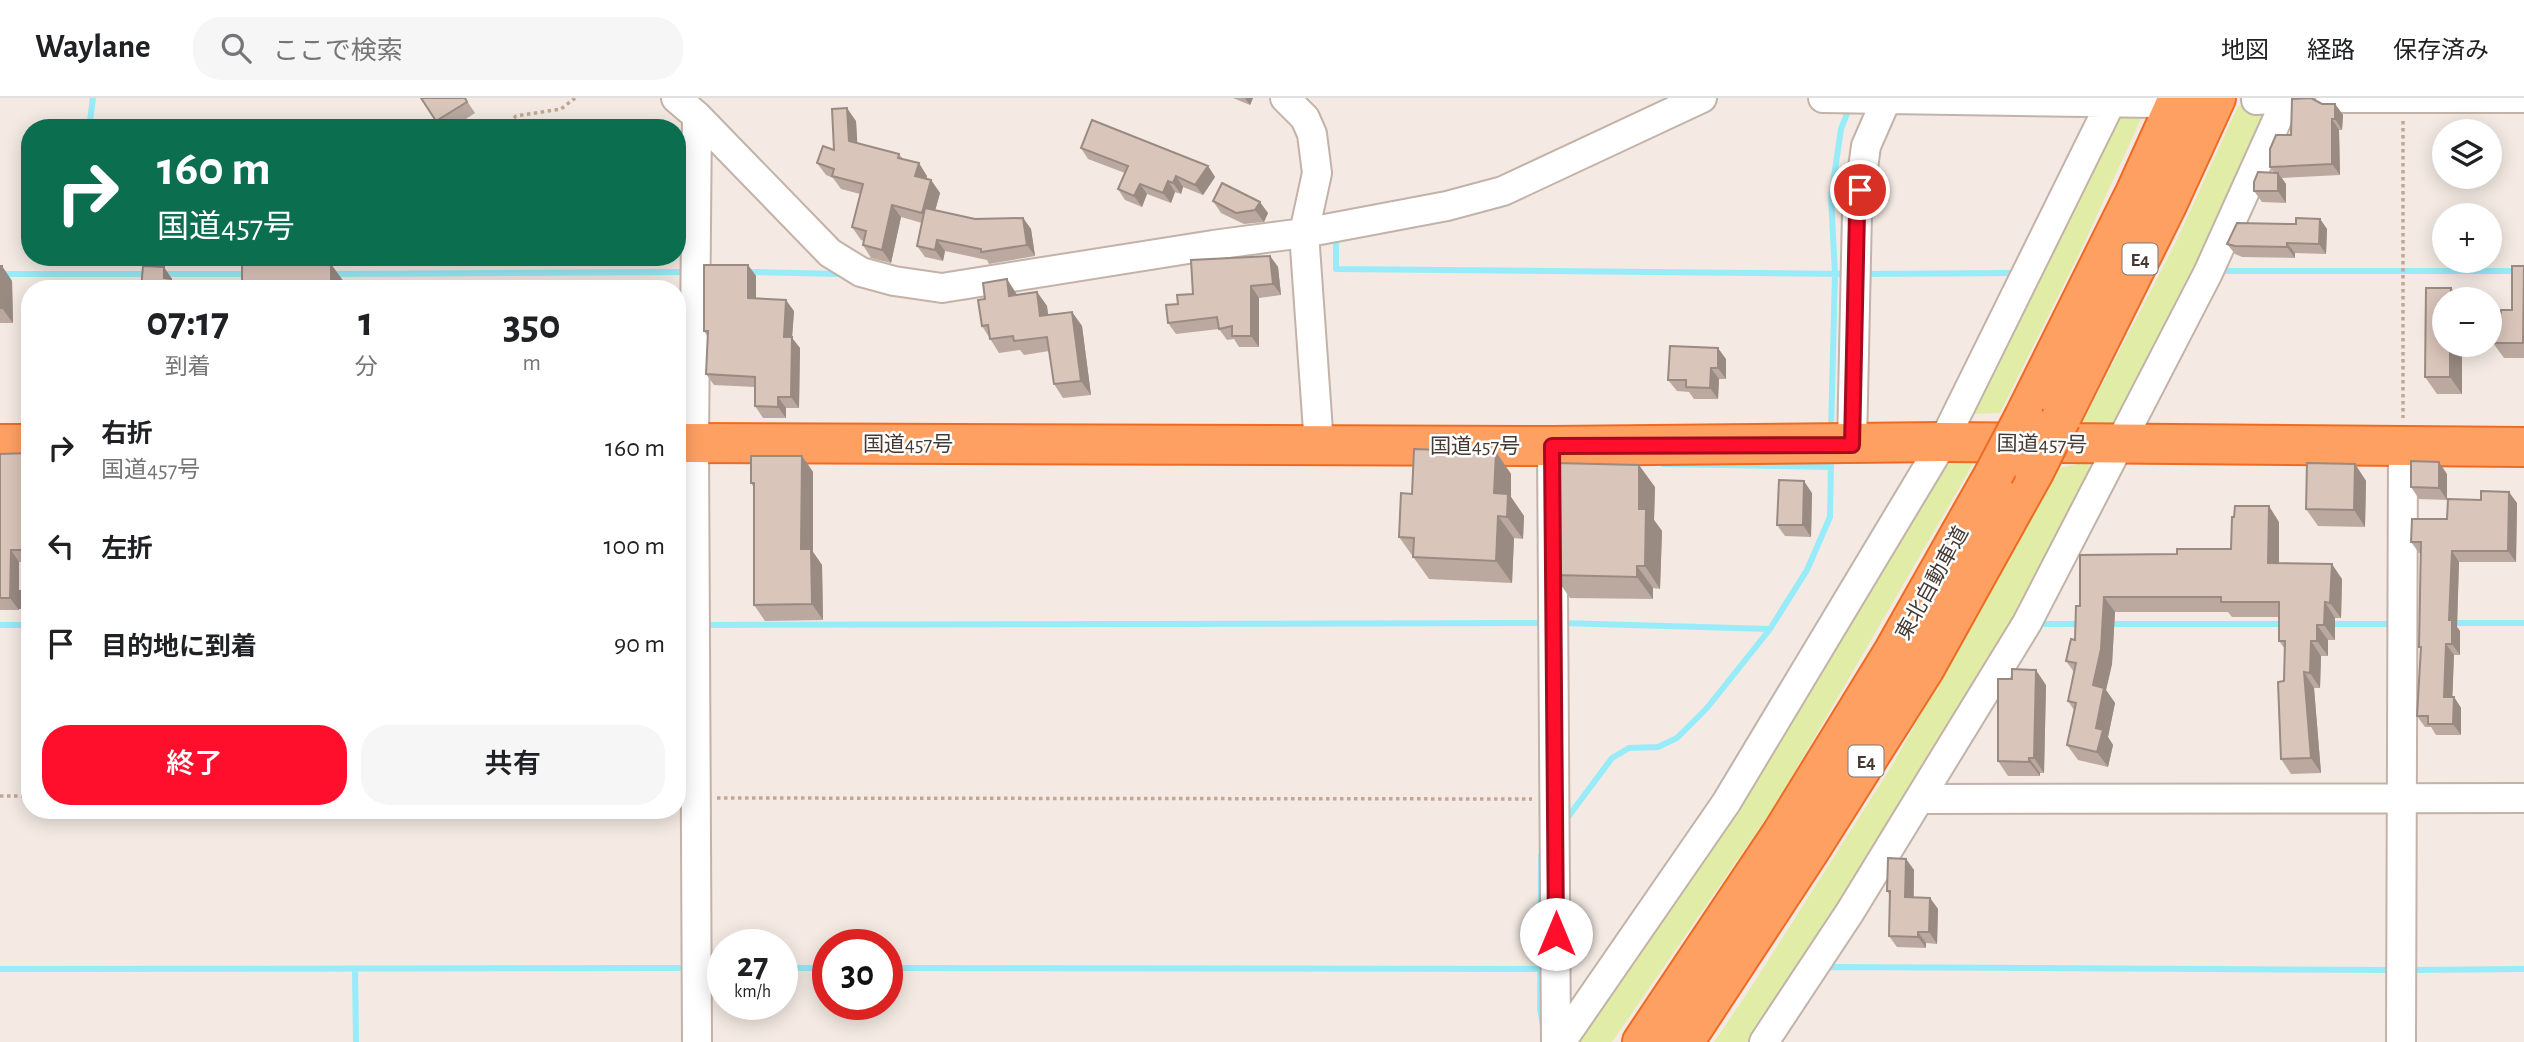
<!DOCTYPE html>
<html lang="ja">
<head>
<meta charset="utf-8">
<style>
	body { margin:0; font-family:"Alegreya Sans","Noto Sans JP",sans-serif; background:#f6f6f6; color:#202124; height:100vh; display:flex; flex-direction:column; font-size:26px; white-space:nowrap }
	* { box-sizing:border-box; margin:0 }
	p { font-size:23px; color:#757577 }
	.icon { flex:none; width:38px; height:38px; fill:none; stroke:currentColor; stroke-width:2; stroke-linecap:round; stroke-linejoin:round }
	.map { position:relative; flex:1; overflow:hidden }
	.panel { position:absolute; left:21px; top:182px; width:665px; height:539px; display:flex; flex-direction:column; background:#fff; border-radius:28px; box-shadow:0 4px 18px #0003 }
	.panel>* { flex:none }
	.top-card { position:absolute; left:21px; top:21px; width:665px; height:147px; border-radius:28px; box-shadow:0 4px 18px #0003; background:#0b6e4f; color:#fff; overflow:hidden }
	.tools { position:absolute; left:2432px; top:21px; display:grid; gap:14px }
	.tools a { display:grid; place-items:center; width:70px; height:70px; border-radius:50%; background:#fff; box-shadow:0 4px 18px #0003; font-size:35px }
	.speed { position:absolute; left:707px; top:831px; display:flex; gap:14px; font-size:35px; font-weight:700; text-align:center }
	.speed>* { display:grid; place-content:center; width:91px; height:91px; border-radius:50%; background:#fff; box-shadow:0 4px 18px #0003; line-height:1 }
	.speed small { font-size:18px; font-weight:400 }
	.speed .limit { border:10px solid #d22; background:#fff; color:#111 }
	.pin { position:absolute; display:grid; place-items:center; width:60px; height:60px; color:#fff; margin:-30px; border:4px solid #fff; border-radius:50%; box-shadow:0 2px 7px #0007 }
	.me { position:absolute; width:77px; margin:-38px; rotate:0deg; stroke-linejoin:round; filter:drop-shadow(0 0 5px #0008) }
	.turn { display:flex; align-items:center; gap:24px; height:147px; padding:0 21px; font-size:32px }
	.turn .icon { width:91px; height:91px; stroke-width:2.5 }
	.turn b { display:block; font-size:49px; line-height:60px }
	.eta { display:flex; justify-content:space-evenly; align-items:center; height:119px; text-align:center }
	.eta b { font-size:42px; font-weight:600; line-height:49px }
	.action { display:flex; gap:14px; margin-top:auto; padding:14px 21px }
	.action a { flex:1; height:80px; border-radius:28px; background:#ff0f2c; color:#fff; font-size:28px; font-weight:600; line-height:80px; text-align:center }
	.action a+a { background:#f6f6f6; color:#202124 }
	ul { padding:0; list-style:none }
	li { display:flex; align-items:center; gap:21px; height:98px; padding:0 21px }
	li div { flex:1 }
	li b { display:block; font-size:26px }
	li em { font-style:normal }
	header { display:flex; align-items:center; gap:42px; box-sizing:border-box; height:98px; padding:0 35px; background:#fff; border-bottom:2px solid #e0e0e0 }
	header strong { font-size:33px }
	nav { display:flex; gap:38px; margin-inline-start:auto; font-size:24px }
	.search { width:490px; height:63px; background:#f6f6f6; display:flex; align-items:center; gap:18px; box-sizing:border-box; padding:0 24px; border-radius:28px; color:#757577; font-size:26px }
	.map>svg:first-child { display:block }
	.green { fill:#e1eda7 }
	.lines { fill:none; stroke-linecap:round; stroke-linejoin:round }
	.stream { stroke:#98ebf8; stroke-width:6 }
	.minor-casing { stroke:#c3b2a8; stroke-width:32 }
	.highway-casing { stroke:#ef6b22; stroke-width:42 }
	.path { stroke:#c3a694; stroke-width:3.5; stroke-dasharray:3.5 3.5; stroke-linecap:butt }
	.minor { stroke:#fff; stroke-width:28 }
	.highway { stroke:#ffa063; stroke-width:38 }
	.highway-bridge-casing { stroke:#ef6b22; stroke-width:42; stroke-linecap:butt }
	.highway-bridge { stroke:#ffa063; stroke-width:38 }
	.wall { fill:#bba9a0 }
	.shaded-wall { fill:#998a82 }
	.building { fill:#dac5ba; stroke:#998a82; stroke-width:2 }
	.route-casing { stroke:#a60a1d; stroke-width:18 }
	.route { stroke:#ff0f2c; stroke-width:12 }
	.labels { text-anchor:middle; stroke-width:5; stroke-linejoin:round; paint-order:stroke }
	.shield { fill:#fff; stroke:#7e7470; stroke-width:2 }
	.shield-label { font-size:19px; font-weight:bold; fill:#463933 }
	.street-label { font-size:21px; fill:#463933; stroke:#fff }
</style>
</head>
<body>
<header>
<strong>Waylane</strong>
<div class="search"><svg class="icon" aria-label="search" viewBox="0 0 24 24"><circle cx="10" cy="10" r="6"/><path d="M15 15l6 6"/></svg>ここで検索</div>
<nav><a>地図</a><a>経路</a><a>保存済み</a></nav>
</header>
<div class="map">
<svg width="2524" height="944" viewBox="0 0 2524 944">
	<rect width="100%" height="100%" fill="#f4eae3"/>
	<path class="green" d="M2238,8H2261L2272,20L2120,328L2082,325L2175,146Z
		M2146,10L2082,150L2000,315L1970,316L2113,15Z
		M1980,354L1776,706L1612,944H1572L1947,359Z
		M2088,364L2094,382L2030,500L1753,944H1714L1748,894L1893,666L2059,370Z"/>
	<g class="lines">
		<path class="stream" d="M89,30L93,0
			M1336,137V171L1847,176
			M2218,173H2524
			M747,174L841,176
			M0,176H148
			M162,176H249
			M330,176L687,174
			M1861,176L2017,175
			M1831,334L1835,176L1831,99L1841,31L1850,8
			M1663,366L1831,369
			M1561,525L1770,531
			M2449,525H2524
			M2037,526H2081
			M2106,526H2284
			M2330,526H2396
			M0,527H30
			M704,527L1547,525
			M1565,723L1612,660L1629,650L1658,649L1677,640L1707,610L1770,531L1807,472L1830,419L1831,366
			M705,870H723
			M782,870H828
			M887,870L1540,871
			M0,871L691,870
			M355,871L356,944
			M2410,872L2524,871
			M1824,873L1827,869L2396,872
			M1543,928L1540,911L1541,757L1544,752"/>
		<defs>
			<path id="minor" d="M676,0L697,18L830,155L861,174L894,183L942,190L1213,147L1304,135L1447,108L1503,93L1702,0
				M1285,0L1305,20L1312,36L1317,75L1304,135L1319,347
				M1823,0L2157,5
				M2330,0H2524
				M2256,2L2284,0
				M1852,347L1857,114L1866,48L1887,0
				M1552,348L1556,944
				M1921,701L2524,700
				M697,944L694,345L697,18
				M1561,944L1726,705L1943,344L2113,0
				M1764,944L1850,814L2027,525L2208,175L2287,0
				M2401,944L2403,348"/>
			<path id="highway" d="M2024,319L2136,93L2178,0
				M2061,320L2166,109L2216,0
				M677,345L1552,348L1943,344L2524,349
				M0,346H30
				M1642,944L1782,735L1892,556L1994,376
				M1684,944L1810,752L1925,570L2034,374"/>
		</defs>
		<use href="#minor" class="minor-casing"/>
		<use href="#highway" class="highway-casing"/>
		<path class="path" d="M2403,23V320
			M504,30L516,18L561,11L575,0
			M0,698H30
			M717,700L1532,701"/>
		<use href="#minor" class="minor"/>
		<use href="#highway" class="highway"/>
		<defs>
			<path id="highway-bridge" d="M2034,374L2061,320
				M1994,376L2024,319"/>
		</defs>
		<use href="#highway-bridge" class="highway-bridge-casing"/>
		<use href="#highway-bridge" class="highway-bridge"/>
	</g>
	<path class="wall" d="M421,0H465L475,15L452,30H441Z
		M1233,0H1253L1250,7Z
		M2322,6H2335L2343,17L2342,32H2339L2340,77L2282,80L2286,86V105L2262,104L2254,93L2274,75L2270,69L2291,37Z
		M856,23L857,45L899,56L903,61L927,78V81L931,82L940,95L935,113L975,121L1023,120L1031,131L1035,158L989,166L987,162L945,153L943,163L925,159L917,148L922,125L901,119L891,165L871,160L863,147L864,143L861,142L852,129L860,96L841,91L833,80L826,77L817,65L834,52Z
		M1081,50L1208,68L1215,79L1203,97L1183,89L1181,96L1175,94L1171,105L1147,96L1142,109L1125,102L1118,91L1125,75L1088,61Z
		M1222,85L1268,115L1264,124L1244,126L1221,115L1213,103Z
		M2320,121L2327,131L2326,156L2295,155V160L2242,159L2235,156L2227,146L2292,126Z
		M1270,158L1278,169L1281,197L1259,200V249H1239L1234,241L1227,242L1219,231L1176,236L1168,225L1178,206L1193,196Z
		M748,167L756,178V200L794,213L792,240L800,250L799,310H786V320H763L755,308V289L714,287L706,276L708,239L704,233Z
		M0,168H2L12,183L13,225H0Z
		M2524,168V260H2504L2493,245L2512,212Z
		M2426,190H2451L2459,201H2445V247H2462V296H2437L2425,279Z
		M1037,194L1047,208L1048,217L1072,214L1082,228L1091,297L1063,300L1054,286L1049,253L1024,257L1020,252L999,255L982,228L1016,195L1017,197Z
		M1726,261V281H1719L1718,301H1694L1689,294L1677,293L1668,282Z
		M1496,354L1511,376V399L1524,418L1523,441L1514,440L1512,485L1429,481L1399,439L1412,396Z
		M30,355V464H19V512H0V356Z
		M802,358L813,374V454L822,467L823,522L765,523L754,507V390L751,385Z
		M2355,366L2366,383L2365,429L2318,428L2306,411Z
		M2447,376V402L2419,401L2411,389Z
		M1655,389L1654,422L1662,433L1660,491L1653,490V501L1570,500L1554,477Z
		M1812,395L1811,439L1785,438L1777,427Z
		M2517,405L2516,464H2459L2457,529L2460,533V557H2454L2452,599H2454L2461,610V637H2436L2431,629H2425L2417,618L2421,552L2419,549L2421,455H2419L2411,444L2447,421Z
		M2279,424V465L2342,481L2341,520H2335V542H2328V558H2321L2320,590H2314L2321,675L2291,676L2281,661L2285,551L2279,543V519H2232L2228,514H2115L2112,566L2106,592L2115,605L2108,639L2113,647L2108,669L2078,662L2067,647L2074,612L2068,603L2074,574L2066,563L2075,542L2080,508L2177,456L2231,451Z
		M30,493V515H24L20,510Z
		M2046,587L2044,675H2040V678H2008L1998,663Z
		M1906,761L1914,772V799L1930,800L1938,811L1937,846L1926,845V850L1897,849L1889,838L1890,798L1887,793Z"/>
	<path class="shaded-wall" d="M1245,0H1253L1250,7Z
		M2335,6L2343,17L2342,32L2335,21Z
		M847,10L856,23L858,56L849,43Z
		M2332,21L2339,32L2340,77L2332,66Z
		M919,65L927,78L924,91L915,78Z
		M1208,68L1215,79L1203,97L1195,87Z
		M2278,75L2286,86V105L2278,93Z
		M1176,78L1183,89L1181,96L1173,85Z
		M931,82L940,95L931,127L922,115Z
		M1168,83L1175,94L1171,105L1163,95Z
		M1140,86L1147,96L1142,109L1134,98Z
		M1260,104L1268,115L1264,124L1255,112Z
		M892,107L901,119L891,165L882,152Z
		M1023,120L1031,131L1035,158L1027,147Z
		M2320,121L2327,131L2326,156L2319,146Z
		M937,142L945,153L943,163L935,152Z
		M2287,145L2295,155V160L2287,149Z
		M1270,158L1278,169L1281,197L1273,186Z
		M331,166L347,188V191H331Z
		M748,167L756,178V211L748,200Z
		M2,168L12,183L13,225L2,210Z
		M164,169L172,181V183L178,191H170L164,180Z
		M1007,181L1016,195L1019,212L1009,198Z
		M1251,188L1259,200V249L1251,238Z
		M2451,190L2459,201H2451Z
		M1037,194L1047,208L1050,232L1040,218Z
		M786,202L794,213L792,240L800,250L799,310L791,299L784,239Z
		M1072,214L1082,228L1091,297L1081,283Z
		M2450,247H2462V296L2450,279Z
		M1718,250L1726,261V281L1718,270Z
		M1711,270L1719,281L1718,301L1710,290Z
		M778,299L786,310V320L778,309Z
		M1496,354L1511,376V399L1524,418L1523,441L1507,419L1494,395Z
		M802,358L813,374V454L822,467L823,522L812,506L801,451Z
		M2439,364L2447,376V402L2439,390Z
		M2355,366L2366,383L2365,429L2354,412Z
		M1639,367L1655,389L1654,422L1662,433L1660,491L1645,468L1639,411Z
		M1804,383L1812,395L1811,439L1803,427Z
		M2509,394L2517,405L2516,464L2508,453Z
		M2269,408L2279,424V480L2268,465Z
		M1498,418L1514,440L1512,485L1496,463Z
		M11,452L19,464V512L10,500Z
		M2452,453L2459,464L2457,529L2460,533V557L2452,546L2449,522Z
		M2332,466L2342,481L2341,520L2330,505Z
		M1637,468L1653,490V501L1637,479Z
		M2104,499L2115,514L2112,566L2106,592L2115,605L2108,639L2113,647L2108,669L2097,654L2093,587Z
		M2325,504L2335,520V542L2324,527Z
		M2317,527L2328,542V558L2317,543Z
		M2311,543L2321,558L2320,590L2310,575Z
		M2446,546L2454,557L2452,610L2444,599Z
		M2036,572L2046,587L2044,675L2034,660Z
		M2304,574L2314,590L2321,675L2311,660Z
		M2454,599L2461,610V637L2453,626Z
		M2029,660L2040,675V678L2029,664Z
		M1906,761L1914,772L1913,811L1905,799Z
		M1930,800L1938,811L1937,846L1929,834Z
		M1918,834L1926,845V850L1918,839Z"/>
	<path class="building" d="M421,0H465L467,4L436,23Z
		M2311,0L2322,6H2335V21H2332V66L2270,69V51L2276,37H2291L2292,1Z
		M847,10L849,43L899,56L898,60L919,65L915,78L931,82L922,115L892,107L882,152L863,147L866,133L852,129L863,86L832,78L834,71L817,65L823,48L834,52L832,11Z
		M1092,22L1208,68L1195,87L1176,78L1173,85L1168,83L1163,95L1140,86L1134,98L1118,91L1128,68L1081,50Z
		M2258,74L2278,75V93H2254V84Z
		M1222,85L1260,104L1255,112L1236,115L1213,103Z
		M925,110L975,121L1023,120L1027,147L981,154V151L937,142L935,152L917,148Z
		M2296,120L2320,121L2319,146L2287,145V149L2235,148L2227,146L2237,125L2292,126H2296Z
		M1270,158L1273,186L1251,188V238H1232V228L1219,231L1217,219L1168,225L1166,207L1178,206L1177,197L1193,196L1191,162Z
		M242,166H331V191H242Z
		M704,167H748V200L786,202L784,239H792L791,299H778V309L755,308V279L706,276L708,233H704Z
		M0,168H2V210H0Z
		M143,168L164,169V180L171,181L170,191H141Z
		M2512,168H2524L2523,245H2493V224H2500L2501,212H2512Z
		M1007,181L1009,198L1037,194L1040,218L1072,214L1081,283L1054,286L1047,239L1014,243L1013,238L990,241L988,227L982,228L978,202L985,201L983,185Z
		M2426,190H2451V201H2445V247H2450V279H2425Z
		M1670,248L1718,250V270H1711L1710,290L1686,289V282H1668Z
		M1414,351L1496,354L1494,395L1508,396L1507,419L1498,418L1496,463L1413,459L1414,440L1399,439L1401,395L1412,396Z
		M30,355V452H11L10,500H0V356Z
		M751,358H802L801,451H811L812,506L754,507V385H751Z
		M2411,363L2439,364V390L2411,389Z
		M1555,365L1639,367V411H1646L1645,468H1637V479L1554,477Z
		M2307,365L2355,366L2354,412L2306,411Z
		M1779,382L1804,383L1803,427H1777Z
		M2481,393L2509,394L2508,453H2452L2449,522H2452V546H2446L2444,599H2454L2453,626H2428V618H2417L2421,549H2419L2421,444H2411L2412,421H2447L2448,401L2481,402Z
		M2235,408H2269L2268,465L2332,466L2330,505L2325,504L2324,527H2317V543H2311L2310,575L2304,574L2311,660L2281,661L2278,584L2284,583L2285,543H2279V504H2221V499H2104L2101,551L2093,587L2104,590L2096,630L2103,632L2097,654L2067,647L2076,605L2068,603L2076,565L2066,563L2071,541L2075,542L2076,508H2080V457L2177,456V451H2231L2232,419H2234Z
		M20,493H30V509L20,510Z
		M2012,571L2036,572L2034,660H2029V664L1998,663V581H2012Z
		M1888,760L1906,761L1905,799L1930,800L1929,834H1918V839L1889,838L1890,793H1887Z"/>
	<g class="lines">
		<defs>
			<path id="route" d="M1556,836L1552,348L1852,347L1857,114L1860,92"/>
		</defs>
		<use href="#route" class="route-casing"/>
		<use href="#route" class="route"/>
	</g>
	<g class="labels">
		<g class="shield">
			<rect x="2122.5" y="145.5" width="35" height="31" rx="5"/>
			<rect x="1848.5" y="647.5" width="35" height="31" rx="5"/>
		</g>
		<g class="shield-label">
			<text x="2140" y="168">E4</text>
			<text x="1866" y="670">E4</text>
		</g>
		<g class="street-label">
			<text x="908" y="353">国道457号</text>
			<text transform="translate(2042 346) rotate(1)" y="7">国道457号</text>
			<text x="1475" y="355">国道457号</text>
			<text transform="translate(1932 485) rotate(-61)" y="7">東北自動車道</text>
		</g>
	</g>
</svg>
<div class="tools">
<a><svg class="icon" aria-label="layers" viewBox="0 0 24 24"><path d="M12 4l9 5-9 5-9-5zM3 14l9 5 9-5"/></svg></a>
<a>+</a>
<a>−</a>
</div>
<div class="speed"><div>27<small>km/h</small></div><div class="limit">30</div></div>
<div class="pin" style="left:1860px;top:92px;background:#d93025"><svg class="icon" aria-label="arrive" viewBox="0 0 24 24"><path d="M6 21V4h12l-3 4 3 4H6"/></svg></div>
<svg class="me" style="left:1556px;top:836px" viewBox="-20 -20 40 40"><circle r="19" fill="#fff"/><path d="M0-13L10 11 0 6-10 11z" fill="#ff0f2c"/></svg>
<div class="top-card">
<div class="turn"><svg class="icon" aria-label="right" viewBox="0 0 24 24"><path d="M7 20v-9h11M14 6l5 5-5 5"/></svg><div><b>160 m</b>国道457号</div></div>
</div>
<section class="panel">
<div class="eta">
<div><b>07:17</b><p>到着</p></div>
<div><b>1</b><p>分</p></div>
<div><b>350</b><p>m</p></div>
</div>
<ul>
<li><svg class="icon" aria-label="right" viewBox="0 0 24 24"><path d="M7 20v-9h11M14 6l5 5-5 5"/></svg><div><b>右折</b><p>国道457号</p></div><em>160 m</em></li>
<li><svg class="icon" aria-label="left" viewBox="0 0 24 24"><path d="M17 20v-9H6M10 6l-5 5 5 5"/></svg><div><b>左折</b></div><em>100 m</em></li>
<li><svg class="icon" aria-label="arrive" viewBox="0 0 24 24"><path d="M6 21V4h12l-3 4 3 4H6"/></svg><div><b>目的地に到着</b></div><em>90 m</em></li>
</ul>
<div class="action"><a>終了</a><a>共有</a></div>
</section>
</div>
</body>
</html>
